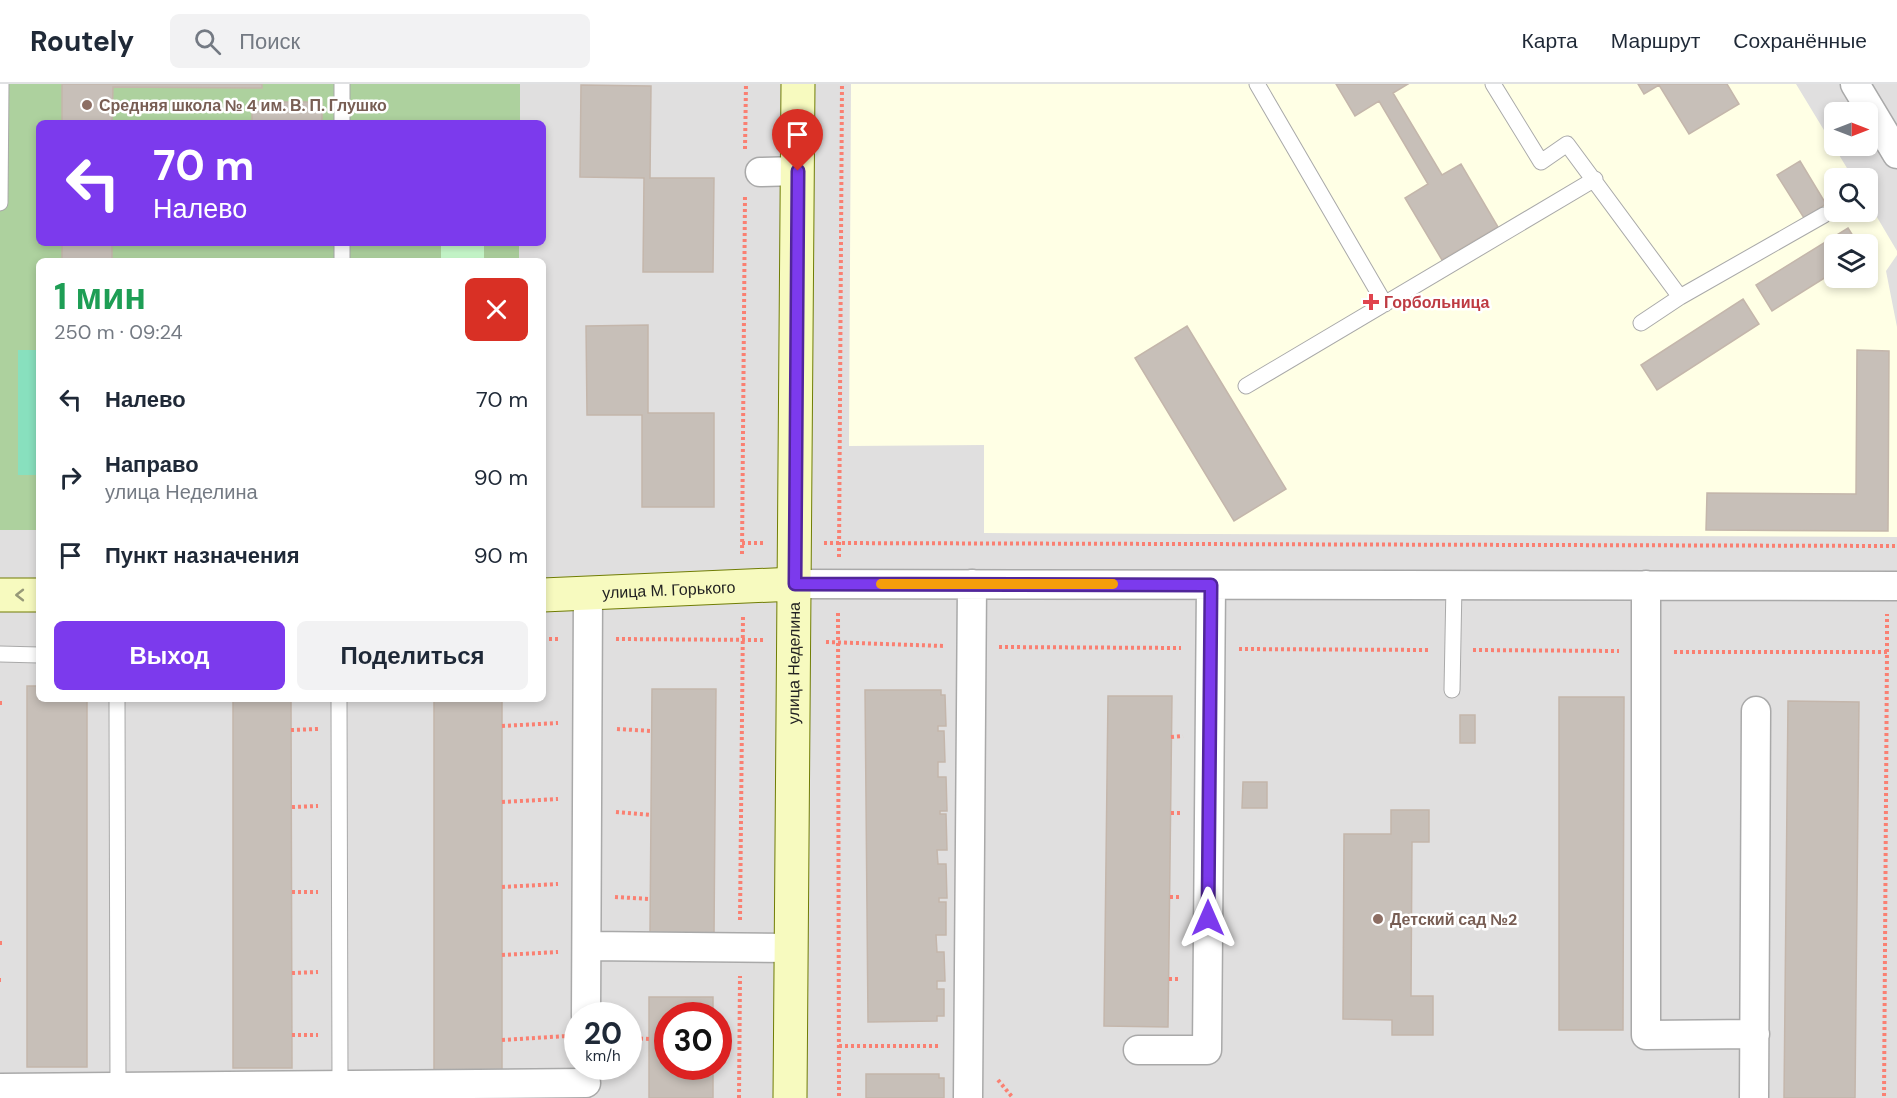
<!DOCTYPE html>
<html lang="ru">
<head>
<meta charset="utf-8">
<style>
	body { margin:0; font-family:"DM Sans",sans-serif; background:#f2f2f3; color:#1f2937; height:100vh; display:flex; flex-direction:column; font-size:22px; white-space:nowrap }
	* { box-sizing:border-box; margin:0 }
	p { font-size:20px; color:#747a83 }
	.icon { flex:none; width:33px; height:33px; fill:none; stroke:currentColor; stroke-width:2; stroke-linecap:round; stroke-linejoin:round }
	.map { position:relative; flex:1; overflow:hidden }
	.side { position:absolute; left:36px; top:174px; width:510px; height:444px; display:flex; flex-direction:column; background:#fff; border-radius:9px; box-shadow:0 3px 9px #0003 }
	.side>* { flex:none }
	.banner { position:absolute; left:36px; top:36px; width:510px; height:126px; border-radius:9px; box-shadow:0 3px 9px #0003; background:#7c3aed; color:#fff; overflow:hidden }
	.needle { width:39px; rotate:90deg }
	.fabs { position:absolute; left:1824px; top:18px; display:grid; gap:12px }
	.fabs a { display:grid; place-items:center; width:54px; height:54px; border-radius:9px; background:#fff; box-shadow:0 3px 9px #0003; font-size:30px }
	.speed { position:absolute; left:564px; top:918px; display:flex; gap:12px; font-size:30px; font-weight:700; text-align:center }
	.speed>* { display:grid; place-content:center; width:78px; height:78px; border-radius:50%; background:#fff; box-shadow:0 3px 9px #0003; line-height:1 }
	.speed small { font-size:15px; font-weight:400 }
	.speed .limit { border:9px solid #d22; background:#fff; color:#111 }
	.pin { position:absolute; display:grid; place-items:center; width:51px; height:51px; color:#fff; margin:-62px -26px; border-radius:50% 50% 50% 0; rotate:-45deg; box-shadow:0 0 6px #0007 }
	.pin .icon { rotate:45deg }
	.me { position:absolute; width:66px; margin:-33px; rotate:0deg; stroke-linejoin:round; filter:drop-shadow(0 0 4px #0008) }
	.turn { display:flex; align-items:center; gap:21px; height:126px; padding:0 18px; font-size:27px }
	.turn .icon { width:78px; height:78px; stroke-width:2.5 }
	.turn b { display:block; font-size:42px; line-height:51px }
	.round { display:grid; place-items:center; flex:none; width:63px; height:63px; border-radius:9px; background:#f2f2f3 }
	.headline { display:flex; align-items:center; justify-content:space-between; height:102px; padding:0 18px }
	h1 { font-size:36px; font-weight:700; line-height:45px; color:#1e9e55 }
	.primary-button { display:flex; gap:12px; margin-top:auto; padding:12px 18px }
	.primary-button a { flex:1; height:69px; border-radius:9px; background:#7c3aed; color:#fff; font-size:24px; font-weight:700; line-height:69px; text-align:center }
	.primary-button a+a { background:#f2f2f3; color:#1f2937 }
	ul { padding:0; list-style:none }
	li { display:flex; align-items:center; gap:18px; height:78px; padding:0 18px }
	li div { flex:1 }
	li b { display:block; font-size:22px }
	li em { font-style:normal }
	header { display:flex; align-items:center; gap:36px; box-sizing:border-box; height:84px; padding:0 30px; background:#fff; border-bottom:2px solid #e0e1e3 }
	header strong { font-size:28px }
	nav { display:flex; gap:33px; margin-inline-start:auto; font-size:21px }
	.search { width:420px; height:54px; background:#f2f2f3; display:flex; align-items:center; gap:15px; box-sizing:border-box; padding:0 21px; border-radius:9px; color:#747a83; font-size:22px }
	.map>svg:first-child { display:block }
	.residential { fill:#e0dfdf; fill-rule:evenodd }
	.education { fill:#ffffe5; fill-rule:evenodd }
	.forest { fill:#add19e }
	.park { fill:#c8facc }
	.pitch { fill:#88e0be }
	.building { fill:#c7bfb8; stroke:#c4b6ab; stroke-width:1.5 }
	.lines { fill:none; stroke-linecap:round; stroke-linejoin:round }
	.lane-casing { stroke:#a9a9a9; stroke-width:17 }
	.street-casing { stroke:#a9a9a9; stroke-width:31 }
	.secondary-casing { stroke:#707d05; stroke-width:35 }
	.path { stroke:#fa8072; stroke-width:4; stroke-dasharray:3 3; stroke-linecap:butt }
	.lane { stroke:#fff; stroke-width:15 }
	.street { stroke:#fff; stroke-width:28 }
	.secondary { stroke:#f7fabf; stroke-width:33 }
	.oneway { stroke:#979978 }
	.route-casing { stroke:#51269a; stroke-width:15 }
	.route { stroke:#7c3aed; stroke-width:10 }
	.slow { stroke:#f59e0b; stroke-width:10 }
	.education-dot { fill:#8d6e63; stroke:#fff; stroke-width:2 }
	.health-dot { fill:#e0444e; stroke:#fff; stroke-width:2 }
	.labels { text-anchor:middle; stroke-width:5; stroke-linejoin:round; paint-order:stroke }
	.education-label { font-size:16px; font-weight:bold; fill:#785e54; stroke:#fff; text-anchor:start }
	.health-label { font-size:16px; font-weight:bold; fill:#be3a42; stroke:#fff; text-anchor:start }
	.street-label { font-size:16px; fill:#222; stroke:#fff }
</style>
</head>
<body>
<header>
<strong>Routely</strong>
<div class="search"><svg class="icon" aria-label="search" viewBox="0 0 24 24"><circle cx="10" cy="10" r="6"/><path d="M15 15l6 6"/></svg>Поиск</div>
<nav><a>Карта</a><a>Маршрут</a><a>Сохранённые</a></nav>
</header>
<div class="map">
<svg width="1897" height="1014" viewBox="0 0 1897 1014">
	<rect width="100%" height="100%" fill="#f2efe9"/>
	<path class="residential" d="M0,0H1897V1014H0ZM1834,28H1868V62H1834ZM39,39H543V159H39ZM1834,94H1868V128H1834ZM1834,160H1868V194H1834ZM39,177H543V615H39ZM578,932H628V982H578ZM668,932H718V982H668Z"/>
	<path class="education" d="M851,0H1796L1853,94H1834V128H1868V118L1897,167V171L1886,187L1897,243V453L984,449V361L849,362ZM1834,160H1868V194H1834Z"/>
	<path class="forest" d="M0,0H520V39H39V159H519V177H39V446H0Z"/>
	<path class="park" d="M441,159H484V177H441Z"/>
	<path class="pitch" d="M18,266H39V391H18Z"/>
	<path class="building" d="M62,0H262V4L113,3L112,39H62Z
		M1336,0H1408L1393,9L1442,91L1461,80L1498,143L1442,176L1405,114L1428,100L1379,17L1355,32Z
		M1638,0H1727L1739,20L1689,50L1659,1L1644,10Z
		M581,1L651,2L650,94H714L713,188H643L644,94L580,93Z
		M252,18H322V39H252Z
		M1800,77L1826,120L1804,134L1777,91Z
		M1848,144L1858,160H1834V188L1772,227L1756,201Z
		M62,159H112V177H62Z
		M1743,215L1759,240L1657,306L1641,281Z
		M648,241V329H714V423H642V331H587L586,242Z
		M1187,242L1286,405L1234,437L1135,274Z
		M1857,266L1889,267L1888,447L1706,446L1707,409L1856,410Z
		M27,602H39V615H87V983H27Z
		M652,605H716L714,851L650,850Z
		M865,606H941V611H945L946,642H938V647H944L945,678H938V693H946L947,727H940V730H946L947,766H937L938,780H946L947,814H939V818H946V851H936L937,868H944L945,897H937V905H944V932H937V937L868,938Z
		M1108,612H1172L1168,943L1104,942Z
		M1559,613H1624L1623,946H1559Z
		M233,615H291L292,984H233Z
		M434,615H502V988H434Z
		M1788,617L1859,618L1855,1014H1784Z
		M1460,631H1475V659H1460Z
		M1243,698H1267V724H1242Z
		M1391,726H1429V758H1412L1411,912H1433V951H1392V936L1343,935L1344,750H1391Z
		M649,913H713V932H668V982H713V1014H649Z
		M866,990H939V994H944V1014H866Z"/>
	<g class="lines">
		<defs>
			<path id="lane" d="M342,0V39
				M1257,0L1385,220
				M1493,0L1541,78L1567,60L1680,213
				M0,119L1,0
				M342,159V177
				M1641,239L1680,213L1824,131
				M1246,302L1595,95
				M0,570L39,571
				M1452,606L1454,501
				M117,615L118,1003
				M339,615L340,1001"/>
			<path id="street" d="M1855,0L1897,70
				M760,88L798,87
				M795,500L1897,502
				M1646,501V951L1755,950
				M587,862L791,864
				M586,932L588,511
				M1138,966H1207L1211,501
				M0,1004L586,999
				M968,1014L972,500
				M1754,1014L1756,627"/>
			<g id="secondary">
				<path d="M0,511H39"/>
				<path id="s1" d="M543,511L795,500"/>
				<path id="s2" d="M790,1014L798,0"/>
			</g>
		</defs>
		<use href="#lane" class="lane-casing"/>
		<use href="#street" class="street-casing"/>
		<use href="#secondary" class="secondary-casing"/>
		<path class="path" d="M745,65L746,0
			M742,459H763
			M824,459L1897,462
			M742,470L745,112
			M839,473L842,0
			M838,529L839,1014
			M543,555H560
			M616,555L764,556
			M826,558L944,562
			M999,563L1181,564
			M1239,565L1430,566
			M1473,566L1619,567
			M1674,568H1887L1884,1014
			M1887,568V530
			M0,619H2
			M502,642L558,639
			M617,645L652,647
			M291,646L318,645
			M1171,653L1183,652
			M502,718L558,715
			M292,723L318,722
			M616,728L651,731
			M1171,729H1182
			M502,803L558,800
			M292,808H318
			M615,813L650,815
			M1170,813H1181
			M740,836L743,532
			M0,859H2
			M502,871L558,868
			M292,889L318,888
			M1169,895H1180
			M0,896H1
			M292,951H318
			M628,954L649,955
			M502,956L567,952
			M839,962H940
			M998,996L1013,1014
			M739,1014L740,892"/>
		<use href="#lane" class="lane"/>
		<use href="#street" class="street"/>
		<use href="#secondary" class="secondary"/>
	</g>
	<defs><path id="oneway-chevron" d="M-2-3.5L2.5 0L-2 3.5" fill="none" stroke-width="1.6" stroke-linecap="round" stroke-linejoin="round" transform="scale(1.5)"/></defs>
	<use class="oneway" href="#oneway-chevron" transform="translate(20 511) rotate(180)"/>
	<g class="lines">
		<defs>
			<path id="route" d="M798,87L795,500L1211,501L1208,834"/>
		</defs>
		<use href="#route" class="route-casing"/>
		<use href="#route" class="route"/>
		<path class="slow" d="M881,500H1113"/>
	</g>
	<g class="education-dot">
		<circle cx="87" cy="21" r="6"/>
		<circle cx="1378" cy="835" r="6"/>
	</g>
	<path class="health-dot" d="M1368 209h6v6h6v6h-6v6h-6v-6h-6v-6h6z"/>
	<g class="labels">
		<g class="education-label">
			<text x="99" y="27">Средняя школа № 4 им. В. П. Глушко</text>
			<text x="1390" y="841">Детский сад №2</text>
		</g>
		<g class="health-label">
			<text x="1384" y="224">Горбольница</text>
		</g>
		<g class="street-label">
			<text dy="6" stroke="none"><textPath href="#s1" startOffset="126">улица М. Горького</textPath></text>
			<text dy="6" stroke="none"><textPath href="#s2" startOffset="435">улица Неделина</textPath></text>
		</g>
	</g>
</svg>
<div class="fabs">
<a><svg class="needle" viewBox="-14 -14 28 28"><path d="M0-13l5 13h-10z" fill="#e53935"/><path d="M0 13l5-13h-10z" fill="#747a83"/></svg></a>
<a><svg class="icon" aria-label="search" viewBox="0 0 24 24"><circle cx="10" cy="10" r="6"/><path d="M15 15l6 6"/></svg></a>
<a><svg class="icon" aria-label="layers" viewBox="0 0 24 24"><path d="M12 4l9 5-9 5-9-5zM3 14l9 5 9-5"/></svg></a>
</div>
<div class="speed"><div>20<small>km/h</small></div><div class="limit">30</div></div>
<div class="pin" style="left:798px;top:87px;background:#d93025"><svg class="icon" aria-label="arrive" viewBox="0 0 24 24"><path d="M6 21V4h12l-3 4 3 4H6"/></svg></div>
<svg class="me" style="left:1208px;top:834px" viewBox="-20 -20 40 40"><path d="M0-17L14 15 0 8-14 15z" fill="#7c3aed" stroke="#fff" stroke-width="4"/></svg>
<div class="banner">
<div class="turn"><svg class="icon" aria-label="left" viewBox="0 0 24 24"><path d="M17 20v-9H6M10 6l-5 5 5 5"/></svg><div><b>70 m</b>Налево</div></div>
</div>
<section class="side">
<div class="headline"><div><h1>1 мин</h1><p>250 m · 09:24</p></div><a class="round" style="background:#d93025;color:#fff"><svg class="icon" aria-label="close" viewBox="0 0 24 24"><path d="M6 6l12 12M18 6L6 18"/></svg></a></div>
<ul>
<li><svg class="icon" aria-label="left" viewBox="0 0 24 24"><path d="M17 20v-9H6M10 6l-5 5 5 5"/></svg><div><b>Налево</b></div><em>70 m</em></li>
<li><svg class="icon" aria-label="right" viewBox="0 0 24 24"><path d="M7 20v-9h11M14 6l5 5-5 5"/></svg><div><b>Направо</b><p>улица Неделина</p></div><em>90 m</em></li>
<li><svg class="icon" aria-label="arrive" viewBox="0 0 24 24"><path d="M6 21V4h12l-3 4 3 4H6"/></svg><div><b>Пункт назначения</b></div><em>90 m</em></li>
</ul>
<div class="primary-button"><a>Выход</a><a>Поделиться</a></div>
</section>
</div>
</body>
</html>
